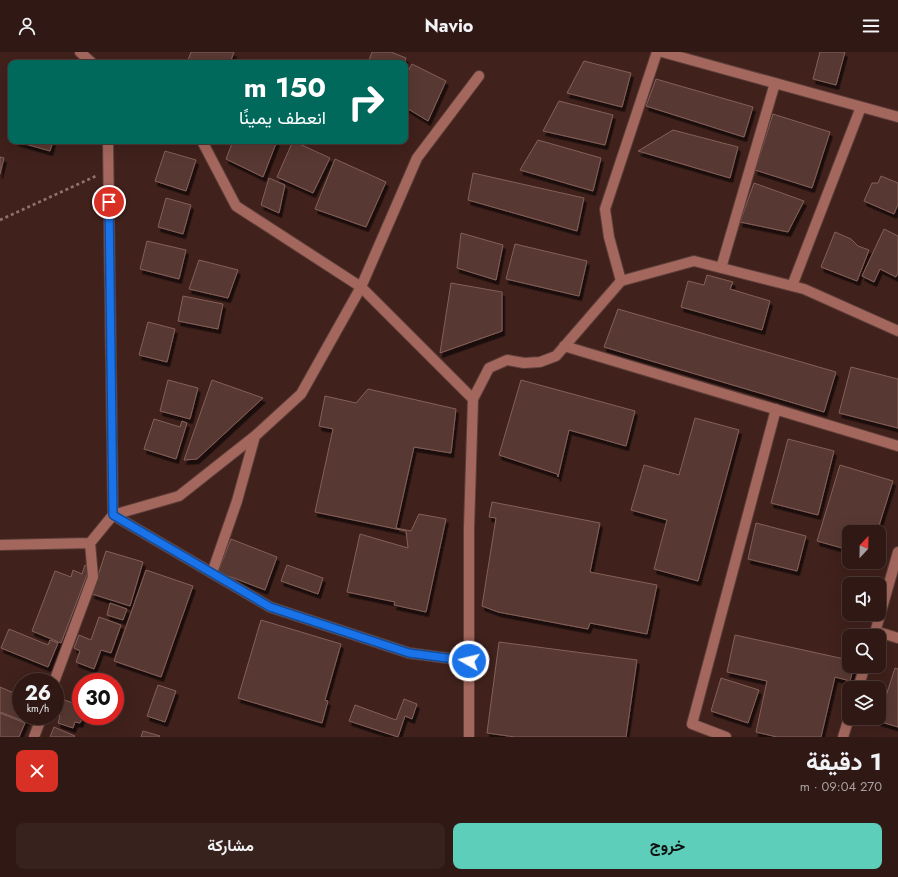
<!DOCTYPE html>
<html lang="ar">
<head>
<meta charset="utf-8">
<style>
	body { margin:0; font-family:Jost,Vazirmatn,sans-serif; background:#38221e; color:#f1f3f6; direction:rtl; height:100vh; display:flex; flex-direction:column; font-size:15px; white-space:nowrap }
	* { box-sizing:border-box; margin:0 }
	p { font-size:13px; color:#a8a0a0 }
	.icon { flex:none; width:22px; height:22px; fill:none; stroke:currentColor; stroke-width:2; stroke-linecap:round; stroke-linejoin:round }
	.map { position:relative; height:685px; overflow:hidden; direction:ltr }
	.sheet { display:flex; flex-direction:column; background:#301915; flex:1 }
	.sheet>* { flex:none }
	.guide { position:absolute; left:8px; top:8px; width:400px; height:84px; border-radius:8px; box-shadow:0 4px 16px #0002,0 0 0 1px #4b3834; direction:rtl; background:#00695c; color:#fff; overflow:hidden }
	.needle { width:26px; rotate:22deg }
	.fabs { position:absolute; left:842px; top:473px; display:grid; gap:8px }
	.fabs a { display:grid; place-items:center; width:44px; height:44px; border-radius:8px; background:#301915; box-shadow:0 4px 16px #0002,0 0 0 1px #4b3834; font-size:20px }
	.speed { position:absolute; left:12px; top:621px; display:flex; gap:8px; font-size:20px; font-weight:700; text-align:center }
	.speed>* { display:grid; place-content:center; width:52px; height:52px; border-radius:50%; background:#301915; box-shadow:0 4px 16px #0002,0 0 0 1px #4b3834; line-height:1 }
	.speed small { font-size:10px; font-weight:400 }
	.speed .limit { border:6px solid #d22; background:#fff; color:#111 }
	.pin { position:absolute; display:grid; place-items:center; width:34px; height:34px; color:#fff; margin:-17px; border:2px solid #fff; border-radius:50%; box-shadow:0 1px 4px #0007 }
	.me { position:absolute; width:44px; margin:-22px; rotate:278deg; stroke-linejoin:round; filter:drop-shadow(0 0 3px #0008) }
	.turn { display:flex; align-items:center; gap:14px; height:84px; padding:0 16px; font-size:18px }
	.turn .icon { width:52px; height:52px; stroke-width:2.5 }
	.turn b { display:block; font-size:28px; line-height:34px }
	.round { display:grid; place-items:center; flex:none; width:42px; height:42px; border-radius:8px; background:#38221e }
	.summary { display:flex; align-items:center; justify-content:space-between; height:68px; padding:0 16px }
	h1 { font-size:24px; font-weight:700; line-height:30px }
	.cta { display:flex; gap:8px; margin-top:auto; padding:8px 16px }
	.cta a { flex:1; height:46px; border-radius:8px; background:#5cceba; color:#111; font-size:16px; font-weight:700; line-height:46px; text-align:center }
	.cta a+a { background:#38221e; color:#f1f3f6 }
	header { display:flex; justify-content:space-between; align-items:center; height:52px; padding:0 16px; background:#301915; font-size:18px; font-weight:700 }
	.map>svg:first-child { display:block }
	.building { fill:#583731; stroke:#84605a; filter:url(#shadow) }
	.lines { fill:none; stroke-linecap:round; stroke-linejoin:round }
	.minor-casing { stroke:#5c3e39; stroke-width:12 }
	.path { stroke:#8e736e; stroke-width:2.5; stroke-dasharray:3 3; stroke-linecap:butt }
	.minor { stroke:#a4675d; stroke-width:10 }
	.route-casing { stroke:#114b97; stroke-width:10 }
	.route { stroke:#1a73e8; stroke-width:7 }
</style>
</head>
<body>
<header><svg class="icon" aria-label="menu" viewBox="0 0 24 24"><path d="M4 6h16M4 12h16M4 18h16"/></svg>Navio<svg class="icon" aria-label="person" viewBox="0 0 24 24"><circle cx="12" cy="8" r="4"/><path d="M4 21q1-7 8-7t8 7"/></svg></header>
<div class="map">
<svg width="898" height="685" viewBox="0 0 898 685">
	<defs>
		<filter id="shadow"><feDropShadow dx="2.5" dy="4.5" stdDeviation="0" flood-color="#0009"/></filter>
	</defs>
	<rect width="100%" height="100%" fill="#40211c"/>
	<path class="building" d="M191,0H234L230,11H187Z
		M372,0H391L406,6L404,11H368Z
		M820,0H845L836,33L813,27Z
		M584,9L631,21L622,55L567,41Z
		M412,12L446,29L428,69L405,55V25Z
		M656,27L753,55L744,85L646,54Z
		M559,49L613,63L605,93L543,79Z
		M773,62L830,80L812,136L755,118Z
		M673,78L738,95L730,126L638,99Z
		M538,88L601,106L593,139L520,118Z
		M15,89H53L50,99Z
		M233,89H277L263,125L226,107Z
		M293,89L330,106L313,141L277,125Z
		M165,99L196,108L186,139L155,129Z
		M0,105L4,106L0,122Z
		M335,107L386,130L366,175L315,157Z
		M473,121L584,146L577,179L468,148Z
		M881,124L898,131V152L894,162L864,149L872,131H878Z
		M269,126L285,133L279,161L261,153Z
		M754,131L804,149L788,180L740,170Z
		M166,146L191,153L183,182L158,175Z
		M884,177L898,184V221L896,225L880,217L874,230L862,224Z
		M835,180L851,187L858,194L869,198L857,229L821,215Z
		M461,181L503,193L496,228L457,216Z
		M147,189L186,198L179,227L140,217Z
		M515,192L587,209L579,244L506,227Z
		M199,208L238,218L228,246L189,237Z
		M707,223L733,230L730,237L770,249L762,278L681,255L688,229L704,233Z
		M451,231L502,240V279L440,301Z
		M183,244L223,252L218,277L178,269Z
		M618,257L836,320L824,360L604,295Z
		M148,270L175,277L167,310L139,303Z
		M851,315L898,327V376L839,361Z
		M168,328L198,336L190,367L160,359Z
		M212,328L263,346L197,407L184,408Z
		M521,328L635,359L626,394L569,378L558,425L557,422L499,403Z
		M368,337L456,357L451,401L414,395L396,476L411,479L419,462L446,467L426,560L394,553L395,550L347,540L360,482L408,496L406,479L315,460L333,377L319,374L325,344L356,351Z
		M695,366L739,378L698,529L654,517L667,468L631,458L644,413L679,423Z
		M154,367L180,375L182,369L187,371L176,407L144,397Z
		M788,387L834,399L818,463L771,451Z
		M840,413L893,429L877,480H849V498L817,489Z
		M492,450L600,471L590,520L657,533L647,582L590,571L588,577L498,560L482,554L496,466L489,465Z
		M756,471L806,484L797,519L748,507Z
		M231,487L277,505L265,538L218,520Z
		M106,499L143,510L130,554L92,542Z
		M85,513L90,515L61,591L32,579L55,519L71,525L73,518L82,522Z
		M287,513L323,526L318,542L281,529Z
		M146,518L193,534L161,625L114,609Z
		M110,551L127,557L123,568L107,563Z
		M99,565L121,573L111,601L101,598L94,617L76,610L80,599L74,596L79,583L91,588Z
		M261,568L341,592L325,648L328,649L322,671L238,646Z
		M9,577L48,593L50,588L58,591L48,615L1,596Z
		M735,583L849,608V614H854L850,629L835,625L821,685H777L756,680L767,629L727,620Z
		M499,590L637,608L626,685H515L487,681Z
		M895,616L898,617V675L878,669Z
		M721,626L759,638L748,671L711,659Z
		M158,633L176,639L165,670L147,664Z
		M0,635L21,644V664H28L26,670L0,660Z
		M62,647L81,654V664H83L80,671L75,670L73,676L58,671L60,664L56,663Z
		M404,647L417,652L412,667L405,664L398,685L349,669L355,653L396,668Z
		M0,661L25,671L19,685H0Z
		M54,675L75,684L74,685H50Z
		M143,679L160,684L159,685H141Z"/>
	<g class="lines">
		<defs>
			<path id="minor" d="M80,0L92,11
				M662,0L898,65
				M108,89L113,463L270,555L409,601L469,609
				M202,89L236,154L361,235L473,347L469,476V685
				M721,216L775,31
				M621,229L609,185L605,157L657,0
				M792,234L861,55
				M564,294L898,394
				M473,347L489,316L507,308L524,311L540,310L556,304L621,229L694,209L804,237L898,279
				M0,493L90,491L113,463L179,444L255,384L301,342L361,235L417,106L479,24
				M212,521L237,449L255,384
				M875,579L898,586
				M874,584L898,500
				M54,630L93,525L90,491
				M858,636L865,614
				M34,685L42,664
				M726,685L692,672L776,357
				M843,685L849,666"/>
		</defs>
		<use href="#minor" class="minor-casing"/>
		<path class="path" d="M0,168L96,124"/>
		<use href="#minor" class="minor"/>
	</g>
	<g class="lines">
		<defs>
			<path id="route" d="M109,150L113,463L270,555L409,601L469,609"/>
		</defs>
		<use href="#route" class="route-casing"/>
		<use href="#route" class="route"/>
	</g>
</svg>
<div class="fabs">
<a><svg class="needle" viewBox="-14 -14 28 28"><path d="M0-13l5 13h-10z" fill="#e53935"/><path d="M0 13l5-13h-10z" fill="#a8a0a0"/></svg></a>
<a><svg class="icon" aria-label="sound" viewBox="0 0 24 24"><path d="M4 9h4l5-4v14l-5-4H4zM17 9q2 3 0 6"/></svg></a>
<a><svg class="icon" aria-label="search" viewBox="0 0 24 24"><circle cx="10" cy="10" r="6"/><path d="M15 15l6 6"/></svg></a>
<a><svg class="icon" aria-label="layers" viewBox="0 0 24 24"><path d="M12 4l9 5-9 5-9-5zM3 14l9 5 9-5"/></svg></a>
</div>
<div class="speed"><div>26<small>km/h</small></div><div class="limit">30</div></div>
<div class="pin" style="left:109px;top:150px;background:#d93025"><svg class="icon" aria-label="arrive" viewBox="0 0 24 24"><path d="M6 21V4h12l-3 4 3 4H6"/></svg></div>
<svg class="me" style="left:469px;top:609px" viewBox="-20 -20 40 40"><circle r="17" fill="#1a73e8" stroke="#fff" stroke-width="3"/><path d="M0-11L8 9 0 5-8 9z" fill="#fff"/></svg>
<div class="guide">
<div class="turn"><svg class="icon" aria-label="right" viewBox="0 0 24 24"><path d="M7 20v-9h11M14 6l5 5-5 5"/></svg><div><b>150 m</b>انعطف يمينًا</div></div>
</div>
</div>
<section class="sheet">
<div class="summary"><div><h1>1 دقيقة</h1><p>270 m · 09:04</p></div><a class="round" style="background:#d93025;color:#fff"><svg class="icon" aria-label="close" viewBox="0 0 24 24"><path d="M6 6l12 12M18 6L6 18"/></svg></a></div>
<div class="cta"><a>خروج</a><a>مشاركة</a></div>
</section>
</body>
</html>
